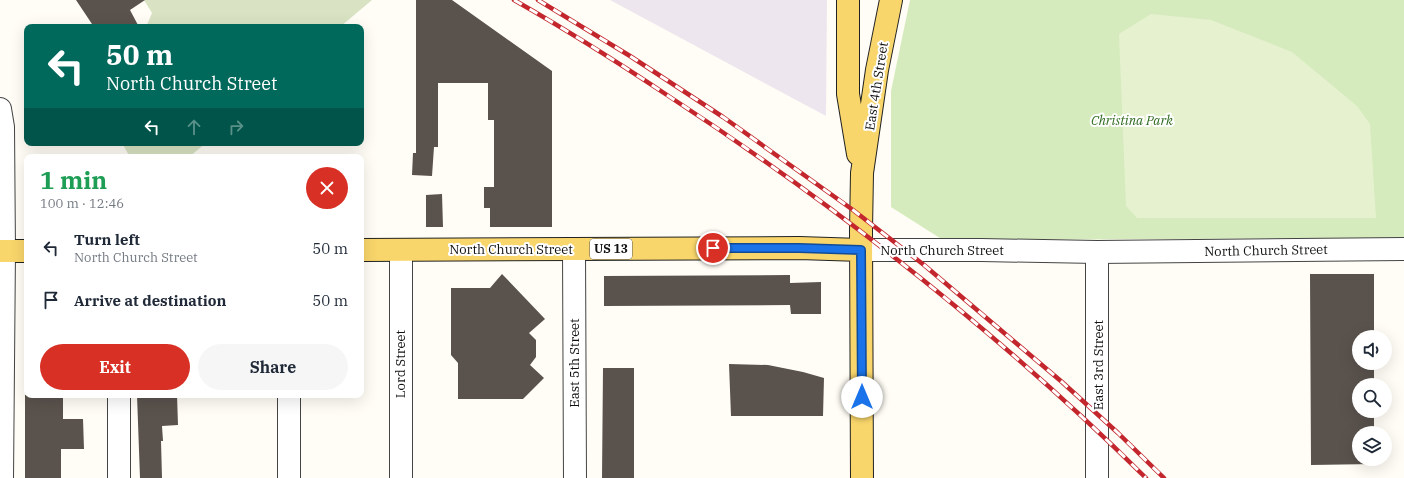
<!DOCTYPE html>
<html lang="en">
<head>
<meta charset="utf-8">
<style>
	body { margin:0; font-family:"IBM Plex Serif",serif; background:#f6f6f7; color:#1f2937; height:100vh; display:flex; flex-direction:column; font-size:15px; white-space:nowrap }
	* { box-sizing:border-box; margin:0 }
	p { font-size:13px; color:#747a83 }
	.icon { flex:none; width:22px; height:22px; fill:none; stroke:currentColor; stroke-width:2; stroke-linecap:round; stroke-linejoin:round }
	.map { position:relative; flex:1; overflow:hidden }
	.side { position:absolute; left:24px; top:154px; width:340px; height:244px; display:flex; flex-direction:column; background:#fff; border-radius:8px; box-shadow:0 4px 16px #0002 }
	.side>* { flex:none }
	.banner { position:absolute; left:24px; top:24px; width:340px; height:122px; border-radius:8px; box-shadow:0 4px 16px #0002; background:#00695c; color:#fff; overflow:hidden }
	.controls { position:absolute; left:1352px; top:330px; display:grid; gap:8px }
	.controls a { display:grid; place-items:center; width:40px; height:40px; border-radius:50%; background:#fff; box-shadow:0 4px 16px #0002; font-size:20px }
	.pin { position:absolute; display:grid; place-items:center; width:34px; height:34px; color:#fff; margin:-17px; border:2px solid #fff; border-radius:50%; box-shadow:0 1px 4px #0007 }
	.me { position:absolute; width:44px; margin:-22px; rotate:0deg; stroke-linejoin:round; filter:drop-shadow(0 0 3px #0008) }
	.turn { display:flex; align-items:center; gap:14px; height:84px; padding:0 16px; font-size:18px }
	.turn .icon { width:52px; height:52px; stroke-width:2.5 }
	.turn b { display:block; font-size:28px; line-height:34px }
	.lanes { display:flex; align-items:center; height:38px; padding:0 16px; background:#0003; justify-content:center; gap:20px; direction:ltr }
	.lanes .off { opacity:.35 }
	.round { display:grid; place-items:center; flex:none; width:42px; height:42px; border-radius:21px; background:#f6f6f7 }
	.summary { display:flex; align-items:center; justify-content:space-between; height:68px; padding:0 16px }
	h1 { font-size:24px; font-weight:800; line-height:30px; color:#1e9e55 }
	.cta { display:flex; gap:8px; margin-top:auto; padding:8px 16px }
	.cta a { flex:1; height:46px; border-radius:24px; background:#d93025; color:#fff; font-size:16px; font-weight:800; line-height:46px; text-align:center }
	.cta a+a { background:#f6f6f7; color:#1f2937 }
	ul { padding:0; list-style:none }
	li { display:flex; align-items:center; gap:12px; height:52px; padding:0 16px }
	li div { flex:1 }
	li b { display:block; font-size:15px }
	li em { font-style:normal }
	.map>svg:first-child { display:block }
	.industrial { fill:#eee6ef }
	.green { fill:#d5ebbd }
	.cemetery { fill:#d9e3c4 }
	.pitch { fill:#e6f2cf }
	.building { fill:#5a524d }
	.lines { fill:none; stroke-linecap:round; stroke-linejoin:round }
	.minor-casing { stroke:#444; stroke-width:24 }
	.tertiary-casing { stroke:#444; stroke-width:24 }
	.primary-casing { stroke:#222; stroke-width:24 }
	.minor { stroke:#fff; stroke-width:22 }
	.tertiary { stroke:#fff; stroke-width:22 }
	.primary { stroke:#f9d66b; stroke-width:22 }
	.rail-casing { stroke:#c4262e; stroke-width:4.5 }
	.rail { stroke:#fff; stroke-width:3; stroke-dasharray:9; stroke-linecap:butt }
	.route-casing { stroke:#114b97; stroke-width:10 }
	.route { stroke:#1a73e8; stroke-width:7 }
	.labels { text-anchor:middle; stroke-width:4; stroke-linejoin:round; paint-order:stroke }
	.shield { fill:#fff; stroke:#585858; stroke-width:1 }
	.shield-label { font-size:12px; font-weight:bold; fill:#111 }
	.street-label { font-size:13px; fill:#111; stroke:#fff }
	.park-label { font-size:13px; font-style:italic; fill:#2f6b1f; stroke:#fff }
</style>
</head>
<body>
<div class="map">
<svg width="1404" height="478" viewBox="0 0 1404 478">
	<rect width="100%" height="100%" fill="#fffdf5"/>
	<path class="industrial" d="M610,0H827L826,116Z"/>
	<path class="green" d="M910,0H1404V238L943,240L891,207V91Z"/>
	<path class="cemetery" d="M144,0H372L340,27H146L152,13Z
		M122,143H206L189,157H130Z"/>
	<path class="pitch" d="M1151,14L1211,20L1292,52L1357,106L1370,124L1376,218H1137L1126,206L1119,34Z"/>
	<path class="building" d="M76,0H145L130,10L139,27H94Z
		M416,0H452L552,71V227H490V208H484V187H494V120H488V83H438V147H434L432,176L412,175L413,153H416Z
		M442,194L443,227H426V195Z
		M502,274L545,319L529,333L536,340V357L530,365L544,378L523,399H458V363L451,355V288H490Z
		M1310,274H1374V337H1359V363H1374V385H1359V411H1374V433H1359V459H1374V464L1311,465Z
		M790,275V283L821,282V314H791L790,305L604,306V276Z
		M729,364L768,365L803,372L824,378L823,416H731Z
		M603,368H634V478H602Z
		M25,395H63V419H83L84,449H61V478H25Z
		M137,395H177L178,425L162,426L163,441H161L162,478H140Z"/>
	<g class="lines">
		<defs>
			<path id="minor" d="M0,109L3,127L4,251L2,478
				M574,249L575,478
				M1097,252V478
				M289,395V478
				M119,478V395
				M401,478V250"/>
			<path id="tertiary" d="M861,250H981L1097,252L1404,249"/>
			<path id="primary" d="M848,0V94L858,154
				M361,250L799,248L861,250
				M0,251H27
				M862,478L861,230L862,173L877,70L891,0"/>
		</defs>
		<use href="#minor" class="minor-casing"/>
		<use href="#tertiary" class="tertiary-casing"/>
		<use href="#primary" class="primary-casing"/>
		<use href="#minor" class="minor"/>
		<use href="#tertiary" class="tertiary"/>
		<use href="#primary" class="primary"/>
		<defs>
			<path id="rail" d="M514,0C567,30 619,63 670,97C840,208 1001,335 1146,478
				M538,0L630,56L723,117L853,210L924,265L1062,382L1118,433L1164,478"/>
		</defs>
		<use href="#rail" class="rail-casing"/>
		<use href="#rail" class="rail"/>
	</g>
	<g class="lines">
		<defs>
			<path id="route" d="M713,248H799L861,250L862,397"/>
		</defs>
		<use href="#route" class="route-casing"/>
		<use href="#route" class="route"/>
	</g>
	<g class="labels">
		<rect class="shield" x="590" y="239" width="42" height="20" rx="3"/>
		<g class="shield-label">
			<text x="611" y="253">US 13</text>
		</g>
		<g class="street-label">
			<text transform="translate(876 86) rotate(-81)" y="5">East 4th Street</text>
			<text x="511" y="254">North Church Street</text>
			<text x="942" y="255">North Church Street</text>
			<text transform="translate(1266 250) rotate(-1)" y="5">North Church Street</text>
			<text transform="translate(574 363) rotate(-90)" y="5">East 5th Street</text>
			<text transform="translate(400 364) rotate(-90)" y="5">Lord Street</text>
			<text transform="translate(1098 365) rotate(-90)" y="5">East 3rd Street</text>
		</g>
		<g class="park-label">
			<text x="1132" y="125">Christina Park</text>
		</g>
	</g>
</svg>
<div class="controls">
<a><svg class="icon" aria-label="sound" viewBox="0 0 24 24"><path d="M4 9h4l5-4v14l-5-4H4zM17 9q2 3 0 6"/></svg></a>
<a><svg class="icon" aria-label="search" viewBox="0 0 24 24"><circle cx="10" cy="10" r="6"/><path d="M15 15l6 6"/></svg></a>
<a><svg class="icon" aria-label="layers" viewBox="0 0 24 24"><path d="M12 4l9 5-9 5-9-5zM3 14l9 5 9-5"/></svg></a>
</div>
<div class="pin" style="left:713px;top:248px;background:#d93025"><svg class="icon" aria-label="arrive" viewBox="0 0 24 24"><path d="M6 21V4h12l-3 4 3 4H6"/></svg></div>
<svg class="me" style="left:862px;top:397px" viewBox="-20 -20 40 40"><circle r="19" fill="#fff"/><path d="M0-13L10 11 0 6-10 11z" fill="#1a73e8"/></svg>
<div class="banner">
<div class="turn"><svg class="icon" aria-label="left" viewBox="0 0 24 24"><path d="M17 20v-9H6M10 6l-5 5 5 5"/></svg><div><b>50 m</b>North Church Street</div></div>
<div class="lanes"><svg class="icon" aria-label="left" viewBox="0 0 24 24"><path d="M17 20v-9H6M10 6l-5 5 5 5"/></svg><svg class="icon off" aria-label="ahead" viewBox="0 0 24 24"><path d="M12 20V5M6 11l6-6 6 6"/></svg><svg class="icon off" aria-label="right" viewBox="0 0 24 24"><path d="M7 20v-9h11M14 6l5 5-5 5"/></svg></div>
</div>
<section class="side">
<div class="summary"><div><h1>1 min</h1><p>100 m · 12:46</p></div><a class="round" style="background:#d93025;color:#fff"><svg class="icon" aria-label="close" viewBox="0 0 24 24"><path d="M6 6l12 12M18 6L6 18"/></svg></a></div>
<ul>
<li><svg class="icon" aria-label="left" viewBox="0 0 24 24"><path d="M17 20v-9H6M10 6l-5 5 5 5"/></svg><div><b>Turn left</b><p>North Church Street</p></div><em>50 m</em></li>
<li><svg class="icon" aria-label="arrive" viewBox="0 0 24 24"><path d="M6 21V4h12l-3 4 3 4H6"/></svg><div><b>Arrive at destination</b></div><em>50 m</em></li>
</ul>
<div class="cta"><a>Exit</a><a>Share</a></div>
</section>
</div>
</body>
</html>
